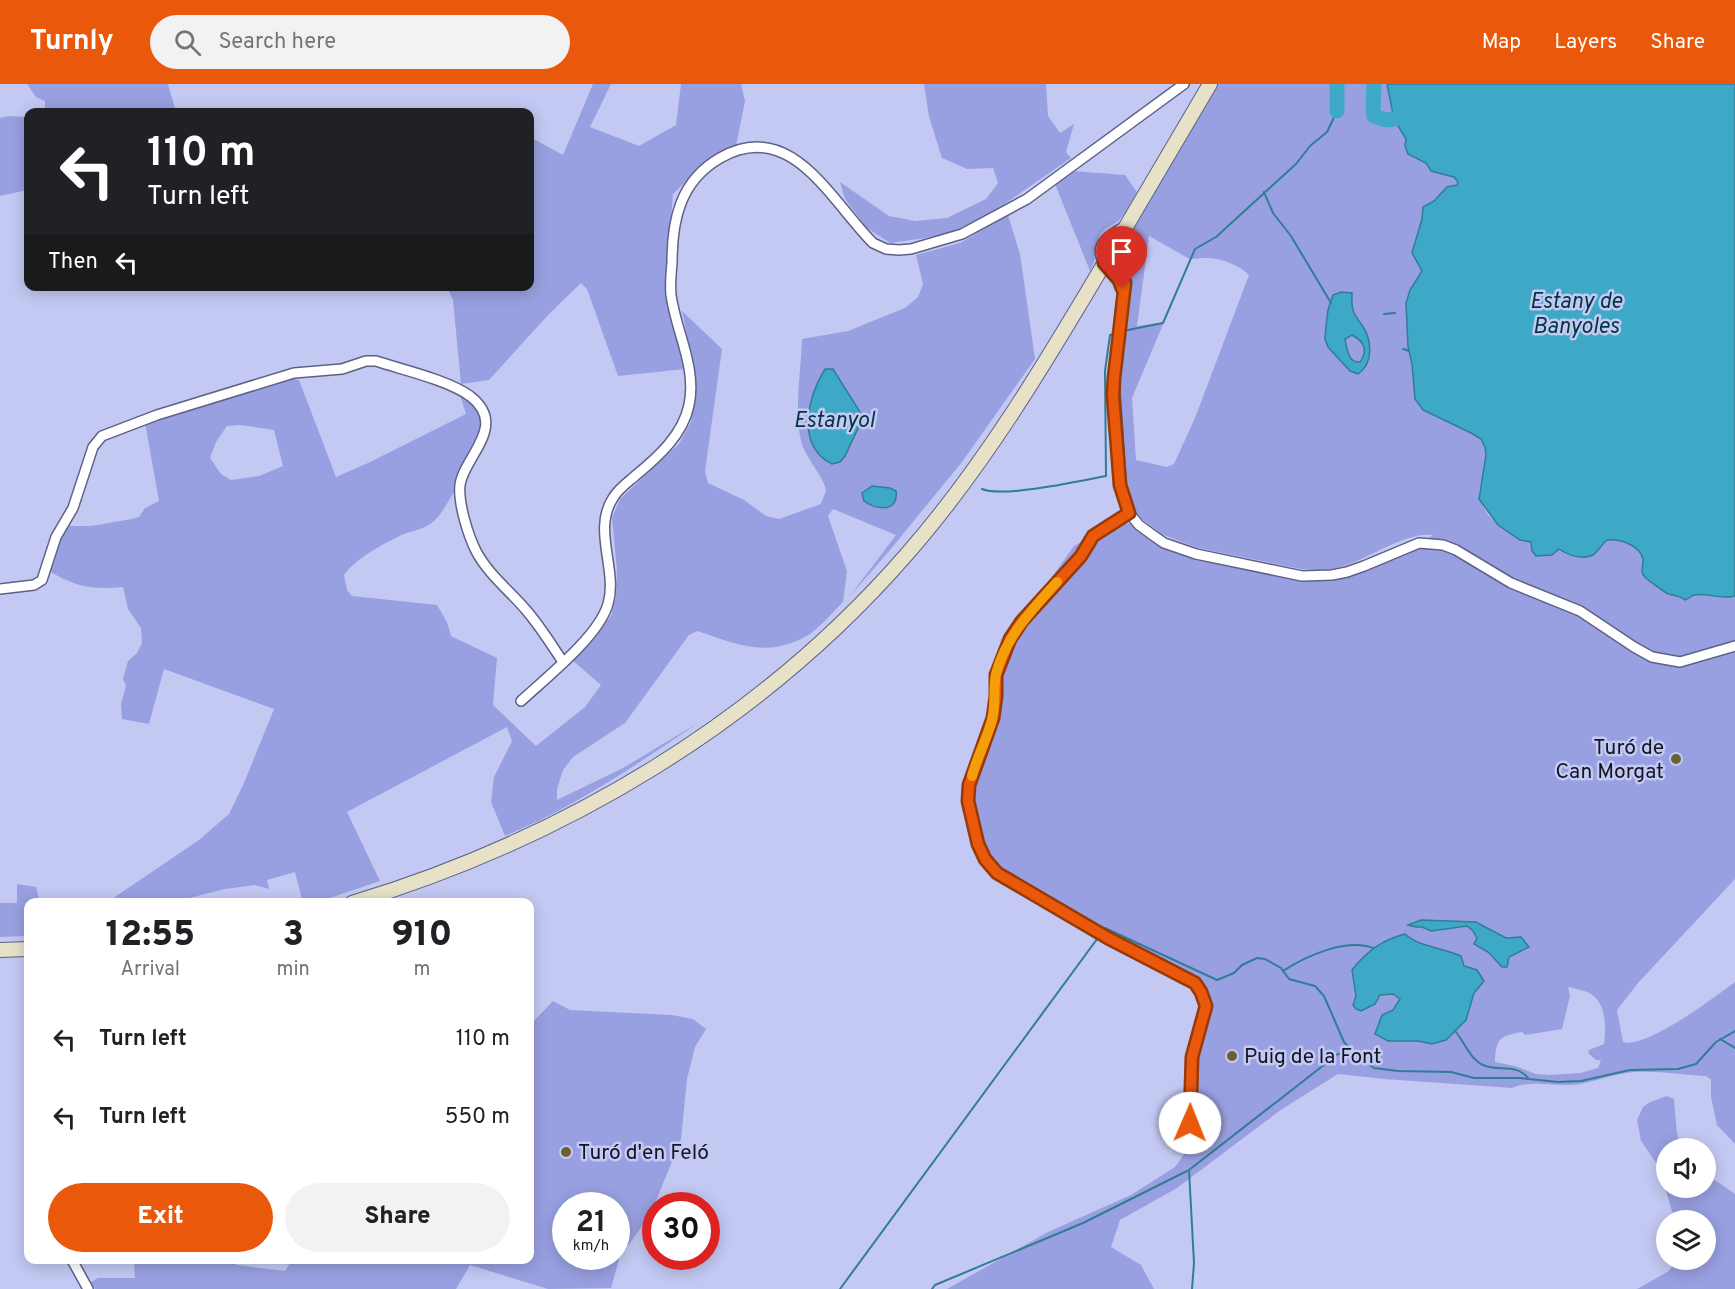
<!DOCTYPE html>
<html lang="en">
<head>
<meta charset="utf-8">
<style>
	body { margin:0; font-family:Overpass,sans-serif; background:#f2f2f2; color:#202124; height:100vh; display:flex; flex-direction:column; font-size:22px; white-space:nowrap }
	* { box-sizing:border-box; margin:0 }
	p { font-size:20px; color:#757577 }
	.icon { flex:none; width:33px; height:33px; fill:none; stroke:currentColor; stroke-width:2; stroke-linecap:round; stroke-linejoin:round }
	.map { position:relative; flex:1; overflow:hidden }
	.details { position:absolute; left:24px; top:814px; width:510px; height:366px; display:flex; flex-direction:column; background:#fff; border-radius:12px; box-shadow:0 3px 15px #0003 }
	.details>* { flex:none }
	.hud { position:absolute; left:24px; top:24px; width:510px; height:183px; border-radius:12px; box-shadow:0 3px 15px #0003; background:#202124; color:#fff; overflow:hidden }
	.tools { position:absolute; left:1656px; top:1054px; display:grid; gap:12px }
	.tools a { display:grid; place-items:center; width:60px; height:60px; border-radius:50%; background:#fff; box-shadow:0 3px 15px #0003; font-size:30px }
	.speed { position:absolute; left:552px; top:1108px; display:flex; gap:12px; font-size:30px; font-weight:700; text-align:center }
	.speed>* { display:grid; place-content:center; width:78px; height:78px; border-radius:50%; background:#fff; box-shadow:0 3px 15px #0003; line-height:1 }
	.speed small { font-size:15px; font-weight:400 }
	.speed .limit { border:9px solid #d22; background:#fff; color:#111 }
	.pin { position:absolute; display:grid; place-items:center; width:51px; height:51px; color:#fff; margin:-62px -26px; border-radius:50% 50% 50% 0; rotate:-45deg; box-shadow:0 0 6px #0007 }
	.pin .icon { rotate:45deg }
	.me { position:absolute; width:66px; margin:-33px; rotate:1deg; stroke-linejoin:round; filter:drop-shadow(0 0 4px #0008) }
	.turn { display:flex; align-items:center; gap:21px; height:126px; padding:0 24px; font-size:27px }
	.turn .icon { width:78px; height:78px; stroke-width:2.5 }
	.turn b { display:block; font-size:42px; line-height:51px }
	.then { display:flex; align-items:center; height:57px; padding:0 24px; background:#0003; gap:12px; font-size:22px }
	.eta { display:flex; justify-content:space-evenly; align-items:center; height:102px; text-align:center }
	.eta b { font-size:36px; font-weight:800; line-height:42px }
	.primary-button { display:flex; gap:12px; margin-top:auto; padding:12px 24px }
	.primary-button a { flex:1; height:69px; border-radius:36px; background:#ea580c; color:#fff; font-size:24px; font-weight:800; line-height:69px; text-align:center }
	.primary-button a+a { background:#f2f2f2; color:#202124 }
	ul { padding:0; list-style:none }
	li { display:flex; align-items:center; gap:18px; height:78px; padding:0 24px }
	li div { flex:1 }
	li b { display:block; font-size:22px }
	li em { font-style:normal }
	header { display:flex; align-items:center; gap:36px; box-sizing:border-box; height:84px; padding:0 30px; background:#ea580c; color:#fff }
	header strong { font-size:28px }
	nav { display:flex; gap:33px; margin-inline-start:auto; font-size:21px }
	.search { width:420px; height:54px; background:#f2f2f2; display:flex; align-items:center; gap:15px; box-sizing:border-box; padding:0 21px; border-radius:33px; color:#757577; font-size:22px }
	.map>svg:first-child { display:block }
	.green { fill:#99a0e1; fill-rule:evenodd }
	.water { fill:#3da9c6; stroke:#307d95; stroke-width:1.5; fill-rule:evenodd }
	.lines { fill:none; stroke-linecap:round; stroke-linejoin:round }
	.stream { stroke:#307d95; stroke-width:2 }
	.river { stroke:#3da9c6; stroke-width:15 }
	.minor-casing { stroke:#5d6186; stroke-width:12 }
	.secondary-casing { stroke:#5d6186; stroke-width:16 }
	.minor { stroke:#fff; stroke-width:9 }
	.secondary { stroke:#e6e1c7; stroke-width:14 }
	.route-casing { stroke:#983908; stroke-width:15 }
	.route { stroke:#ea580c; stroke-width:10 }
	.slow { stroke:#f59e0b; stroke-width:10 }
	.poi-dot { fill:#6a612e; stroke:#c3c9f3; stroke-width:2 }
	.labels { text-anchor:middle; stroke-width:5; stroke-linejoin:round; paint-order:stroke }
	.poi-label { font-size:21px; fill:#131524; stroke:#c3c9f3; text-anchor:start }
	.water-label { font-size:22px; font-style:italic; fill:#023542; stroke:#c3c9f3 }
</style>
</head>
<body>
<header>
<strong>Turnly</strong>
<div class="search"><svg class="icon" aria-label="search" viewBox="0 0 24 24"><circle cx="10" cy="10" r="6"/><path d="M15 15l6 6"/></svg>Search here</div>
<nav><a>Map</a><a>Layers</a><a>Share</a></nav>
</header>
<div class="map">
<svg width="1735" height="1205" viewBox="0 0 1735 1205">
	<rect width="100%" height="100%" fill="#c3c9f3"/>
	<path class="green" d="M27,0H168L176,28H41L45,25V17L36,13Z
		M593,0H611L590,43L639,62L676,41L681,0H741L745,17L736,62L704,80L673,110L666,194L668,218L685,285L618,292L587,205L581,199L549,230L489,296L461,300L453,216L447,203L530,202V53L563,71Z
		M924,0H1046L1048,32L1060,49L1074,40L1066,68L1071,74L993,128L952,148L926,154L890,159L867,144L845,115L840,98L889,132L915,137L947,134L986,115L998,99L993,84L967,85L942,74L929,33Z
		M1217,0H1394L1462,95L1464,339L1490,362L1479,408C1479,424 1496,442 1511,448L1625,454L1699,511L1729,513L1735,512V795L1638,899L1617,926L1623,958C1646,965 1715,913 1735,898V1060L1717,1041L1711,1013V996L1706,992C1683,991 1659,987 1636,988C1613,989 1594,999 1572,1001C1552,1002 1530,996 1512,1004L1384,995L1338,990L1282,1025L1177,1104L1120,1136L1111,1163L1141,1181L1154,1205H947L1048,1148L1131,1111L1175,1083L1191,1060L1189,1038L1196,960L1205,914L1195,891L1143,870L1000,787L979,750L973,726L971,706L993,620L999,582L1015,545L1074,462L1081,458L1090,461C1101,449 1114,441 1130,439L1140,449L1162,463L1194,475L1302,495L1314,496L1419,461L1433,451C1403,448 1369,476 1339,483C1326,487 1314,486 1301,485L1198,464L1161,450L1136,430L1128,415L1125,400L1118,313L1129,201C1126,185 1118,179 1121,162ZM1149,152L1188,174C1194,176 1196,174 1203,174C1219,173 1238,180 1249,191L1195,334L1174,380L1167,383L1136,376L1132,314L1164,238L1137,242ZM1568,903C1574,904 1581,906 1587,908C1607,916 1606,943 1604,960L1589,966L1588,969L1596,976H1601L1598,984L1580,989L1550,991L1536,990L1515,982L1495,978C1496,955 1499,952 1522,948L1525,951L1562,945L1570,912Z
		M8,32L28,33V104L23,107L0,112V34Z
		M1073,87L1125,91L1137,108C1131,118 1127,128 1119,136C1113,141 1103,144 1100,151C1092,163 1098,173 1090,187L1055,100Z
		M1008,131L1020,170L1035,275L962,378L890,466L850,512L896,451L833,425L828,432L847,487L843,518C832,529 819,545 805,553C764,574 737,560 697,547L689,551L625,639L573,673L563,686L557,705V716L623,684L698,639C636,681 575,723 505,752L491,718L494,693L512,657L507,643L347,728L380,797L315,819H303L295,788L267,796L269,805L255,801L225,805L193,813L181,819H106L199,756L229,730L244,699L274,625L164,585L149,640L122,635L121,620L126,602L123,595L128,577L137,569L142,559L141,544L128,525L123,503C92,506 76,503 49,487L60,455L68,442H91L132,435L139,433L145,424L159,417L144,333L283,292L299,296L336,393L368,379L466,330L460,311C469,317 478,323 480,334C484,354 449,424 434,437C427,444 413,447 404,450C386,458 355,475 344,491L347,506L352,512L437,521L447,538L451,552L497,574L493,621L536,662L585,623L601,601L572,576L587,561L611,532L616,513L617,487L612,434L620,415L679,360L691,338L695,292L682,227L722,265L705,387L708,399L744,416L766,432L779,435L821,420C822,416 825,410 826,407C826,396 804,372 801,357C794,325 801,288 802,255L848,247L905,224L918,213L923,200L916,171L960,159ZM240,341L274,346L283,382L259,392L231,396L221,390L210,374L216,358L227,342Z
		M17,800L36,803L40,819H28V852L0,853V819H17Z
		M553,917L570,926L672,931L693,935L706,945L695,963L687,995L681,1055L650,1132L620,1172L611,1204L548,1205L470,1181L456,1205H95L91,1198L98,1194H135L134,1176H230L237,1181L285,1187L292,1176H530V941ZM566,1122H616V1173H566Z
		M1667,1012L1674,1015L1677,1050L1682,1065H1666V1104H1706V1090L1735,1110V1205H1637L1669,1187L1677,1176H1706V1137H1679L1672,1127L1659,1083L1641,1057L1637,1036L1643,1023L1650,1018Z"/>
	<path class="water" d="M1387,0H1735V512C1719,516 1706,508 1694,511C1691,512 1688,515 1685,516C1679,511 1675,512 1668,510C1666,509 1646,495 1645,493C1639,488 1644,481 1643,475C1639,460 1619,455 1607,456C1602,460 1598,468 1593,471C1581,476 1568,471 1559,465L1552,471L1536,472L1532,467L1531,458L1520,456L1498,441L1479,415L1486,371L1485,363L1481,355L1471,349L1423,326L1415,315L1412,280L1408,263L1406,219L1410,206L1422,187L1412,169L1422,135L1423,123L1434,117L1447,103L1457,101L1458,98L1454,93L1431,87L1426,79L1408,70L1405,62L1406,55L1394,35Z
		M1341,208L1352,209C1352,216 1351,222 1354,229C1356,233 1359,237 1362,241C1372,256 1374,279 1358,290L1350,287L1328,263L1325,255L1326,242L1328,226L1333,211ZM1352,251C1363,257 1369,265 1360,278C1348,279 1347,265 1345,255Z
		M825,285H833L860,328L861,338L845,372L840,378L832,380C796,362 807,314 825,285Z
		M872,402L890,404L896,407C899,429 876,426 864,417L862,409Z
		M1421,836L1476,838L1506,854L1521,853L1529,863L1509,873L1507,883H1502L1488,868L1474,860L1477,854L1473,847L1467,842L1431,847L1422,843H1416L1408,841Z
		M1405,850C1419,863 1443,864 1461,872L1464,882L1477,886L1484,897L1474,909L1466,936L1446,956L1432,960L1418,957H1388L1375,950L1382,931L1393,926L1400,915L1393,910L1380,911L1375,920L1361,927L1356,925L1353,921L1356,912L1352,886C1367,867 1382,856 1405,850Z"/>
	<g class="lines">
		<path class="stream" d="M1264,108L1273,129L1291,152L1331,219
			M1384,230L1395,229
			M1123,247L1163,239L1195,165L1216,153L1296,80L1310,62L1327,48L1337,27
			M1403,265L1409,267
			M982,405C1003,414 1081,397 1106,392L1105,287L1110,251L1115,250
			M1103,847L1105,844L1217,896L1234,889L1242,881L1257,874L1265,875L1281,884L1289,895L1315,902L1324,912L1344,958L1356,971L1374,984L1398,987L1451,988L1474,994H1520L1558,998L1581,997L1630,986L1678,985L1696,980L1716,958L1735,947
			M1283,887C1306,872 1346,854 1373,864
			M1456,948C1464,958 1471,976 1483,981C1498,988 1516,979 1528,994
			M1720,955L1735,964
			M840,1205L1100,851
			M932,1205L935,1201L1083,1139L1187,1087
			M1192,1205L1194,1179L1189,1086L1338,970L1353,968"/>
		<path class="river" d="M1337,0V27
			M1374,0L1373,23L1374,32L1386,36L1394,35"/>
		<defs>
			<path id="minor" d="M1115,162L1119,182L1125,199L1114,294L1121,401L1129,429L1139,441L1154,452L1164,459L1196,470L1302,492L1332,491L1347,488L1364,482L1419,459L1443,461L1456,466L1511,499L1580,527L1634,563L1652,573L1680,578L1735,562
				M1121,203C1119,196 1115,193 1110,187C1091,165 1102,155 1124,143
				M1129,429L1093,452L1081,472L1022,537L1010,555L996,591V612L993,634L969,701L968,717L977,760L985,775L997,789L1108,854L1195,899L1201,908L1206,922L1192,973L1190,1052
				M0,505L34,501L42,496L56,453L73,424L93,363L102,352L157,331L294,289L342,285L366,277H376C403,286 448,296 470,312C509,342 464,372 460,401C458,419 468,451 476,467C488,490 509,506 526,526C540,542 551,560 563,578
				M521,617C546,594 599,552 608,520C618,486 592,446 613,414C619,404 627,399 635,392C658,373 683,351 689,321C697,283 676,248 671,211C670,200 671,189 672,179C672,136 680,97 720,74C791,33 831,117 873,159L886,165L899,166L911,165L962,150L1027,115L1184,0
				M72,1176L88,1205"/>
			<path id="secondary" d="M352,819C564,755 761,638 907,470C984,382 1044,281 1104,180C1139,120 1175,60 1210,0
				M0,866L28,865"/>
		</defs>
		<use href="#minor" class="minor-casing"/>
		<use href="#secondary" class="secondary-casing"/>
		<use href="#minor" class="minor"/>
		<use href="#secondary" class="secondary"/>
	</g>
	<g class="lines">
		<defs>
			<path id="route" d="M1122,204L1119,196L1104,179L1119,182L1125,199L1114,294L1113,311L1120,401L1129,429L1093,452L1081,472L1022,537L1010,555L996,591V612L993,634L969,701L968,717L978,760L985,775L997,789L1108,854L1195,899L1201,908L1206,922L1192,973L1190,1039"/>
		</defs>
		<use href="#route" class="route-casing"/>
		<use href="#route" class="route"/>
		<path class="slow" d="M972,692C977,673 987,655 992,636C996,620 993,603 996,590C1006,552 1032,526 1057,498"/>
	</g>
	<g class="poi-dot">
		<circle cx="1676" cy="675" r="6"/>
		<circle cx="1232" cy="972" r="6"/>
		<circle cx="566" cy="1068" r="6"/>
	</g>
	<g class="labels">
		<g class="poi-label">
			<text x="1664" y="670" text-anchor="end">Turó de<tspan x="1664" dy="24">Can Morgat</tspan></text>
			<text x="1244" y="979">Puig de la Font</text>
			<text x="578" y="1075">Turó d'en Feló</text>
		</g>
		<g class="water-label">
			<text x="1576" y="224">Estany de<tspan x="1576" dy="25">Banyoles</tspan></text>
			<text x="834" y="343">Estanyol</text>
		</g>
	</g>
</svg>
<div class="tools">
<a><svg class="icon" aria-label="sound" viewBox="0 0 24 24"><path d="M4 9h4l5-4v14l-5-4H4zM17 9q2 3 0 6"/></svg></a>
<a><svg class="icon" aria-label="layers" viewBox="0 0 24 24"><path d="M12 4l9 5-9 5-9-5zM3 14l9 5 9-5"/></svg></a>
</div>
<div class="speed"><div>21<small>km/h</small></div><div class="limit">30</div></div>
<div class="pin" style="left:1122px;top:204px;background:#d93025"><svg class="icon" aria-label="arrive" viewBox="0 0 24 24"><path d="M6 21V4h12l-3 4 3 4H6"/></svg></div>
<svg class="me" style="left:1190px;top:1039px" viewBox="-20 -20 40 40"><circle r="19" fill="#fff"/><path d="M0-13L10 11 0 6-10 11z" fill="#ea580c"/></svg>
<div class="hud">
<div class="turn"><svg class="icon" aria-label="left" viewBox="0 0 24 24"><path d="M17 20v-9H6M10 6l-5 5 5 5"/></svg><div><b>110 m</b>Turn left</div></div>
<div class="then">Then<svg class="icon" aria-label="left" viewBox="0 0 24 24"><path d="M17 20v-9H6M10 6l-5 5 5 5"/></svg></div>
</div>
<section class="details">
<div class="eta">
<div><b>12:55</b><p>Arrival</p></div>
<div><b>3</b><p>min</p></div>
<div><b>910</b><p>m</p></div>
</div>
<ul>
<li><svg class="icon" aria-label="left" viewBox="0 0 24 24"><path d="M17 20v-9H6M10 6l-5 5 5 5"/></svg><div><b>Turn left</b></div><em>110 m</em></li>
<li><svg class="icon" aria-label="left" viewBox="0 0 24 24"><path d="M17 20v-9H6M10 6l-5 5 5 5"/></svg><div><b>Turn left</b></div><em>550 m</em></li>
</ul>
<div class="primary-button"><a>Exit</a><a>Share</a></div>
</section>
</div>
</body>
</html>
